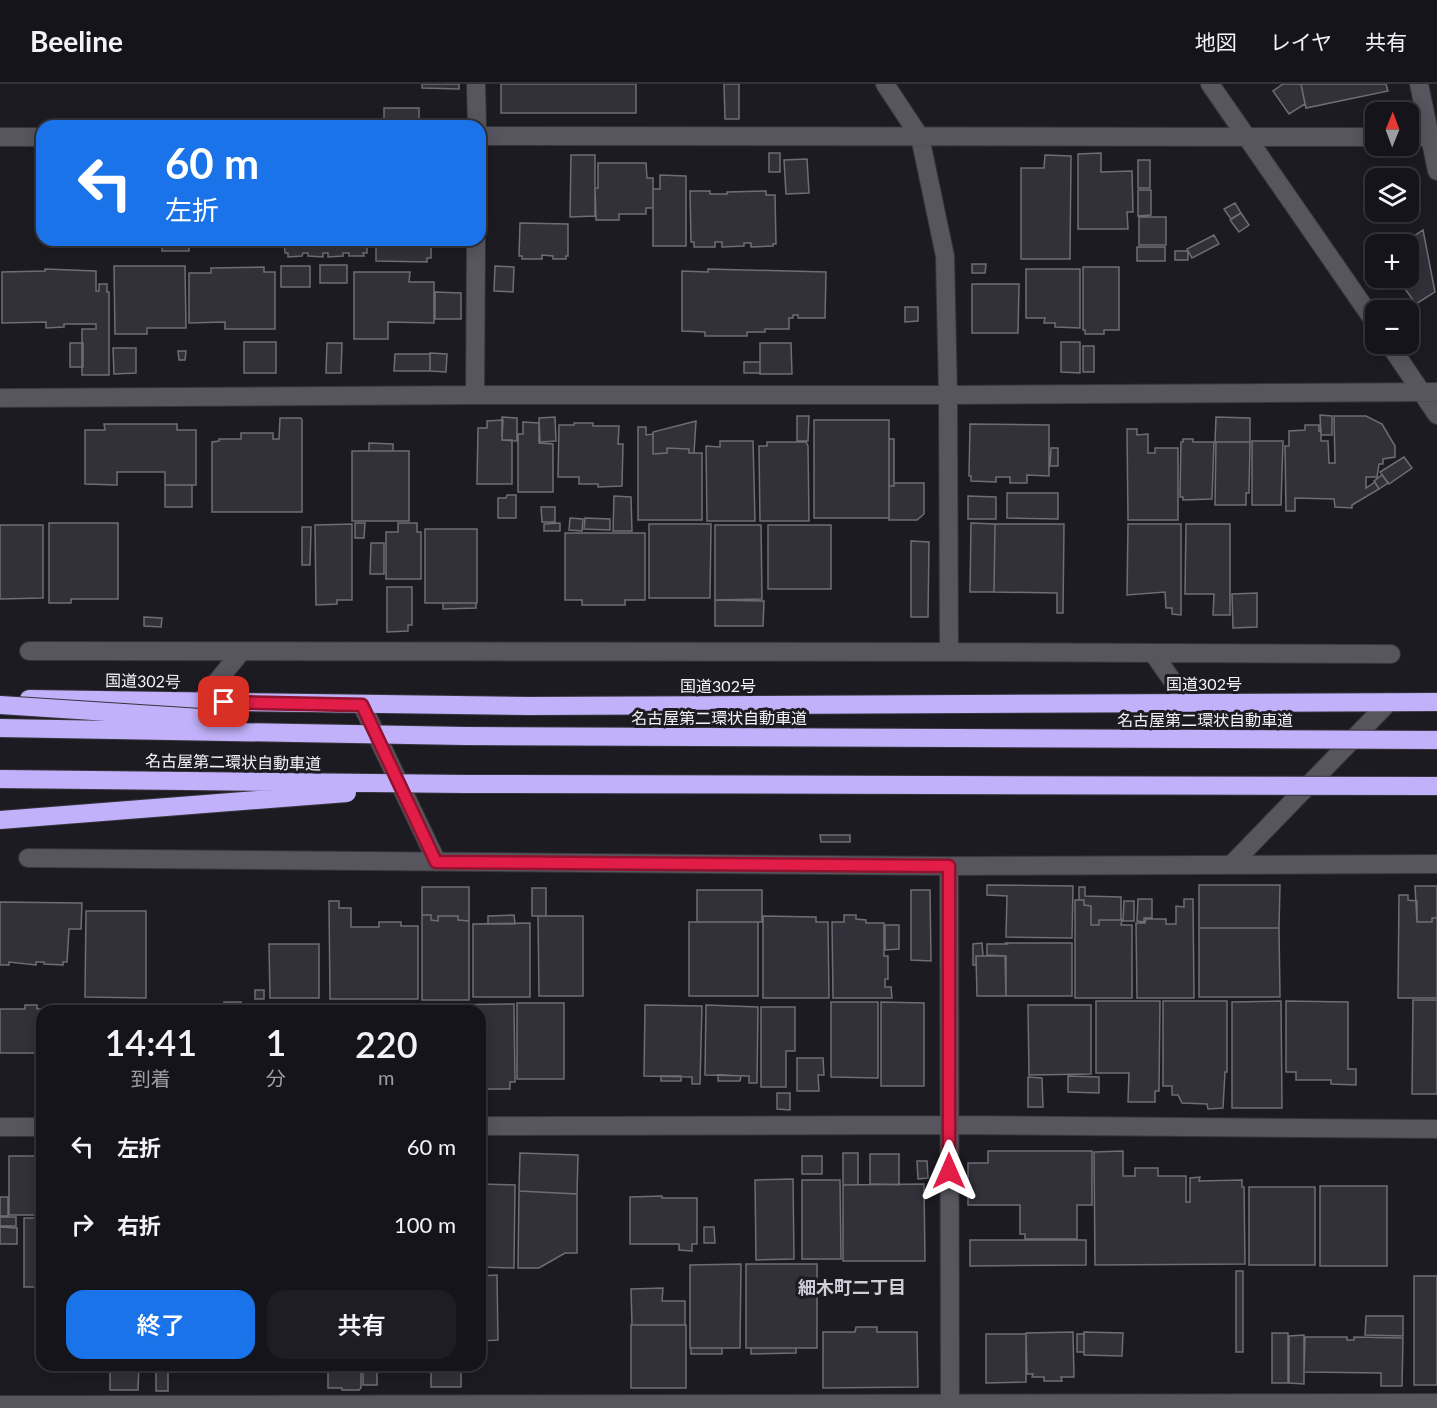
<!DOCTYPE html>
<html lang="ja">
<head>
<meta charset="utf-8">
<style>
	body { margin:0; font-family:Lato,"Noto Sans JP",sans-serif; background:#1e1d23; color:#f1f3f6; height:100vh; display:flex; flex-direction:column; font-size:22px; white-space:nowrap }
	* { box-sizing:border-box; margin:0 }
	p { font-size:20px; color:#9d9ea2 }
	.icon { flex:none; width:33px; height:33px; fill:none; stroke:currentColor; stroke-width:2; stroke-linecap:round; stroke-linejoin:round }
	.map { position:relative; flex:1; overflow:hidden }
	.sheet { position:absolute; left:36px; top:921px; width:450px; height:366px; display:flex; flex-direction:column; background:#15141a; border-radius:18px; box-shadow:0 3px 15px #0003,0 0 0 2px #343339 }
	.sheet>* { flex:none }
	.hud { position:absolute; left:36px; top:36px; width:450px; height:126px; border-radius:18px; box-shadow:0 3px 15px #0003,0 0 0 2px #343339; background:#1a73e8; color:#fff; overflow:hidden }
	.needle { width:39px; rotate:1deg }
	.fabs { position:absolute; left:1365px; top:18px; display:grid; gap:12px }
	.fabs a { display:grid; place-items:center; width:54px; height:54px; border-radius:12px; background:#15141a; box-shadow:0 3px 15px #0003,0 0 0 2px #343339; font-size:30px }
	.pin { position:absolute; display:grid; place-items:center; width:51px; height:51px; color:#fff; margin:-26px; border-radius:12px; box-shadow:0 3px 9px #0006 }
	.me { position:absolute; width:66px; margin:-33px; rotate:0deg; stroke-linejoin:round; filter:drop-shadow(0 0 4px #0008) }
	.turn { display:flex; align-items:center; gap:21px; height:126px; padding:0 30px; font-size:27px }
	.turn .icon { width:78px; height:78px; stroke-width:2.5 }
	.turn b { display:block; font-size:42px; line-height:51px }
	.eta { display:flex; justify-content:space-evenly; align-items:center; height:102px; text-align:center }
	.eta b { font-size:36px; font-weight:600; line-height:42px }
	.action { display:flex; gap:12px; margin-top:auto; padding:12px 30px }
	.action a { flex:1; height:69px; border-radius:18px; background:#1a73e8; color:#fff; font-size:24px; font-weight:600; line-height:69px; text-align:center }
	.action a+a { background:#1e1d23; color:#f1f3f6 }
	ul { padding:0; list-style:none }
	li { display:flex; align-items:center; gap:18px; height:78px; padding:0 30px }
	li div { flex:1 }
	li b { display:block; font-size:22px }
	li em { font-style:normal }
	header { display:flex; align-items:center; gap:36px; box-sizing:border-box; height:84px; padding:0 30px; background:#15141a; border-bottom:2px solid #343339 }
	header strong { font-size:28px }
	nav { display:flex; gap:33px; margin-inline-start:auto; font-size:21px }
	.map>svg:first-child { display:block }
	.building { fill:#323139; stroke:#6e6d76; stroke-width:1.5 }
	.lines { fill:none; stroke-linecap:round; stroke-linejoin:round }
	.minor-casing { stroke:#36353b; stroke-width:20 }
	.highway-casing { stroke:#36353b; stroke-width:20 }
	.minor { stroke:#57555e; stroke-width:18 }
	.highway { stroke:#c0b1fa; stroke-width:18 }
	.highway-bridge-casing { stroke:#36353b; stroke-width:20; stroke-linecap:butt }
	.highway-bridge { stroke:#c0b1fa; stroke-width:18 }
	.route-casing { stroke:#92132f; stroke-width:15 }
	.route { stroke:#e11d48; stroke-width:10 }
	.labels { text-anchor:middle; stroke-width:6; stroke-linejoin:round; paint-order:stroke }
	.street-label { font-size:16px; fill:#f3f3f8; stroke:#1c1b22 }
	.neighbourhood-label { font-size:18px; font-weight:bold; fill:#cfcdd8; stroke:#1c1b22 }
</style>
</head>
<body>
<header>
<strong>Beeline</strong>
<nav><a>地図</a><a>レイヤ</a><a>共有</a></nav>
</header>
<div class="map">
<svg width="1437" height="1324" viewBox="0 0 1437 1324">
	<rect width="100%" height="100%" fill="#1c1b22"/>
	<path class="building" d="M422,0H459V5L422,4Z
		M501,0H636V29H501Z
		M724,0H739V35H725Z
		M1283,0H1301L1305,20L1289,30L1273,7Z
		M1301,0H1386L1388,7L1306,24Z
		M384,24H419V37H384Z
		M769,69H780V88H769Z
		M1101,69V88L1132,87L1133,128H1127L1128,145H1078V70Z
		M571,71H595V132L570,133Z
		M1045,71L1071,72L1070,175H1021V84H1044Z
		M807,75L809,109L786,110L784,76Z
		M1138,76H1150V104H1138Z
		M598,79H646L647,94H653V124H646V130H619V136H596L595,104H598Z
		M660,91L686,92V162H653V105H660Z
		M1138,106H1151V131L1138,132Z
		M690,107H710V110H727V108L766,107V111H775L776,160H773V162L751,163V159H744V162L722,163V158H715V163H694V158H691Z
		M1235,119L1241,129L1231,135L1224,125Z
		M1241,129L1249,141L1239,148L1230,136Z
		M1139,133H1166V161H1139Z
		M520,139L568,140V172H566V175H553V172L542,171V175H522V172H519Z
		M1423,146L1435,208L1416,220L1397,194H1408V160H1402Z
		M1214,151L1219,160L1192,174L1187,165Z
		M162,156H189V167H162Z
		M284,156H367V169H363L364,172H349V169H343V172L328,173V169H323V173L308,172V169H303L302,172L288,173V169H285Z
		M370,156H431V174H427V178L376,177V163H370Z
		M1137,163H1165V177H1137Z
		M1175,167H1188V176H1175Z
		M972,180H986L985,189H972Z
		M320,181H347V199H320Z
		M114,182H185L186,244H147V250H115Z
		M281,182H310V203H281Z
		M495,182L514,183L513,208L494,207Z
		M264,183V188H275V245H225V238L189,239V189H211V184Z
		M1083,183H1119V246H1104V250H1085V246H1083Z
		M45,185L96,187V207H99V200H107V208H109V291H82V245H96V240H64V243L46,244V238L2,239V188L45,187Z
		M708,185L826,188L825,234H798V231H793V234H789V245H765V248H747V252H705V248L682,247V187L708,188Z
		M1026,185H1080V244L1055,243V239H1044L1045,234H1026Z
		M354,188H410L409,198H434V239L388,238V255H354Z
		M972,200H1019L1018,249H972Z
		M435,208L461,209V235H435Z
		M905,223H918V237L905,238Z
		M244,258H276V289H244Z
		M1061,258H1080V289L1061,288Z
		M70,259H83V283H70Z
		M327,259H342L341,289H326Z
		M760,259H791L792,290H760Z
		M1083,262H1094V288H1083Z
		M113,264H136V289L114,290Z
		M178,267H186L185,276H179Z
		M430,269L447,270L446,288L430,287Z
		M395,270H430V287H394Z
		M744,278H760V289H744Z
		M1320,331L1332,332V351H1321Z
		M797,332H809L808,357H797Z
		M1334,332H1366L1382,340L1395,362V373L1383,375V380H1379L1377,393H1366V404L1375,398L1379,405L1352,421V424L1335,423L1334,415L1295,414V427H1286L1285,362H1289V347L1305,346V341H1319V347L1321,346V357H1328L1329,379H1335Z
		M502,333L517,334V357L502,356Z
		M555,333L556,357L540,358L539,334Z
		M1216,333L1250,334V358H1215Z
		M280,334H301L302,336V428H212V358L219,357V355H241V349H273V355H279Z
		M503,336L502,356H512V400H477L478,344H487V337Z
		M814,336H889V434H814Z
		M696,337L694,369H689V365L667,364V369L653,370V348Z
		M523,338L539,339V359L553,360V408H518V350H523Z
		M574,339H593V342H619L618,360H623L622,402L598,403V400H579V393H558L559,341H574Z
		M104,340H177V346H196V401H165V388H117V401L85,400V346H105Z
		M970,340L1049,341V392L1027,391V399H1010V393H996V398L971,397V392H969Z
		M638,343H646V351L653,350V370L667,369V364L689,365V369H702V436H638Z
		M1127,345H1137V351L1148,350V369H1155V364H1178V436H1128Z
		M889,355H894V402H889Z
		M1183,355H1193V358H1214L1212,415L1183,416V413H1180L1181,358H1183Z
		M720,357H753L755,437H707L706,362L720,363Z
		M1252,357H1283L1281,421H1252Z
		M767,358H806L808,362L809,437H760L759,362H767Z
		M1216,358H1250L1249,409H1246V421H1215Z
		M369,359L393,360V367H369Z
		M1051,364H1058V382H1050Z
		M352,367H409V437H352Z
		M1404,373L1412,384L1389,400L1380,388Z
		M1382,391L1388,399L1379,405L1374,397Z
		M894,399H924V430L917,436H889V402H894Z
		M165,401H192V423H165Z
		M1007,409H1058V435L1007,434Z
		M507,411H516V434H498V414H506Z
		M614,412L631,413L632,447H613Z
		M968,412L996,413V435H968Z
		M541,423H555V438H542Z
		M570,434L583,435L582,447L569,446Z
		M585,434L610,435V446L584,445Z
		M49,439H118V515H71V519H49Z
		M355,439H365L364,454H355Z
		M398,439H417V448H421V495H386V448H398Z
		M560,439V447H544V440Z
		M971,439L995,440L994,508H970Z
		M352,440V516H337V520L316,521L315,441Z
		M649,440H711L710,514H649Z
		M995,440H1064L1063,529H1057V509L994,508Z
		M1128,440H1181V531L1172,530V524H1166L1165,508L1127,511Z
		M1186,440H1230V531H1213L1214,510H1185Z
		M0,441H43V514L0,515Z
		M715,441H761L762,515L715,516Z
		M768,441H831V505H768Z
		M302,443H311L310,481H302Z
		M425,445H477V519H425Z
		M565,449H645V516H625V521H582V516H565Z
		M911,457L929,458L928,533H911Z
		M371,459H384V490H370Z
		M387,503H412V541H408V547L387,548Z
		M1257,509V543L1233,544L1232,510Z
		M715,516L764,517L763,542H715Z
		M443,519H476V524L443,525Z
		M144,533L162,534L161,543L144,542Z
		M820,751H850V758H821Z
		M987,801L1073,802L1072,854L1006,853L1007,812L987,811Z
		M1199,801H1280L1279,844H1199Z
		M1415,802H1437V834H1432V838H1417Z
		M422,803H469V837L458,836V832H438V837L431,836V831H422Z
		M1079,803H1085V812L1121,813V836H1099V841H1091V822L1084,821V816H1079Z
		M532,804H546V832H532Z
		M697,806H762V838H697Z
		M911,806H930L931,877L911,876Z
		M1399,811H1408V816L1417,817V838H1432V834H1437V914H1398Z
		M1138,815H1152V834H1144V838L1137,837Z
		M1184,815H1193L1194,914H1137L1136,839H1145L1146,835H1166V840H1176V822L1184,823Z
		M1075,816H1084V821L1091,822V841H1099V836H1122L1121,841H1132V914H1075Z
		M329,817H339V824H351V843H379V838H401V842H418V915H330Z
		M1124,817H1134V837H1123Z
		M0,818L82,819L81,845H69L67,878H63V881L44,880V878H36V881L9,878V881H0Z
		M86,827H146V914L85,913Z
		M422,831H431V836L438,837V832H458V836L469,837V916H422Z
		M514,831L515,840H488V832Z
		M844,831H856V835L866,836V839H884V872H888V895H885V903H891L892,914H833L832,838H844Z
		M538,832H583V912H539Z
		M763,832L816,833V838H828L829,914H763Z
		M689,838H758V912H689Z
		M530,839V913H473V840Z
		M885,841H899V865L885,866Z
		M1199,844H1279L1280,913H1199Z
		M982,859L983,872H976V881H973V860Z
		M1006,859H1072V912H1006V872L987,871V860H1007Z
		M269,860H319V914H270Z
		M976,872H1005L1006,912H977Z
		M255,906H264V915H255Z
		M1413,916H1437V1010H1412Z
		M1096,917H1160L1159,1007H1155V1018H1128L1129,989H1096Z
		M1163,917H1227V988H1225L1223,1024L1208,1025L1207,1020L1182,1019L1178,1011H1172V1002H1163Z
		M1281,917L1282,1024H1232V918Z
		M1286,917L1348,918V985H1356V1001L1331,1000V996H1296V988H1286Z
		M224,918H241V926H224Z
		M831,918H878V994L831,993Z
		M881,918L924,919V1002H881Z
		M517,919H564V995H517Z
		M514,920L515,998H510V1005H480V927H433V921Z
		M25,921H37V925L70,924V927H42V969H0V925H25Z
		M155,921H195V927H155Z
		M251,921H268V927H251Z
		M645,921L702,922L700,1000H692V993L644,992Z
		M706,921L758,923L757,999H749V992L705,991Z
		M1028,921H1091V990L1029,991Z
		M108,922H150V927H108Z
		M761,923H795V967H786V1003H761Z
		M301,925H362V927H301Z
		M797,974H823L824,991H818L819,1007H797Z
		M718,991L741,992L740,997H718Z
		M661,992H681V997H661Z
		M1068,992L1099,993V1009L1068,1008Z
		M1028,993L1042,994L1043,1023H1028Z
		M777,1009H790V1026L777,1025Z
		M988,1067H1092V1121H1077V1155H1025V1150H1020V1121H968V1079H988Z
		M1123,1067V1092H1135V1084H1158V1092H1186V1118H1190V1094L1200,1093L1199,1097L1242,1096V1103H1244L1245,1180L1095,1181L1094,1068Z
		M520,1069L578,1071L577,1110L519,1107Z
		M843,1069H858V1101H843Z
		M870,1070H899V1101L870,1100Z
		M9,1072H42V1131H9Z
		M802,1072H822V1090H802Z
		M917,1077H927L928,1094L918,1095Z
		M793,1095L794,1175L756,1176L755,1096Z
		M802,1096H840L841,1175H802Z
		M480,1100L515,1101L514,1184L480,1183Z
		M924,1100L925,1177H843V1101Z
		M1320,1102H1387V1182H1320Z
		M1249,1103H1315V1181H1249Z
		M519,1107L577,1110V1169H565L539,1184H518Z
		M662,1112V1114H697V1160H692V1167L679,1166V1160H630V1113Z
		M0,1113H8V1132H0Z
		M0,1133H16V1142H0Z
		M24,1134H42V1203H24Z
		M0,1143L17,1144V1160H0Z
		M704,1143H714L715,1159H704Z
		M970,1156H1086V1181L970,1182Z
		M741,1180L740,1264H690V1181Z
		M746,1180H817V1264H746Z
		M1236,1187H1243V1268H1236Z
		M497,1191L498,1256L480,1257V1192Z
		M1414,1192H1437V1301H1414Z
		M663,1204L662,1217H685V1241H632L631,1205Z
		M1366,1232H1403V1252L1365,1251Z
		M631,1241H686V1304H631Z
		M856,1243H877V1248H917L918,1303L823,1304V1248H855Z
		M1073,1248L1074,1293H1061L1062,1297H1044V1293H1032L1033,1290H1027L1026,1249Z
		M1084,1248L1123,1249L1122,1272L1084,1271Z
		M1272,1249H1288V1299H1272Z
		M986,1250H1026V1298L986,1299Z
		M1077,1250H1084V1268H1077Z
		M1304,1251V1300L1289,1299V1252Z
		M1305,1253H1347V1256H1354V1253L1403,1254L1402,1302H1381V1289L1304,1288Z
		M691,1264H722V1270H691Z
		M751,1264H796V1269L751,1270Z
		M71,1281H92V1286H71Z
		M110,1281H139L138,1306H110Z
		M328,1281H361V1304L359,1306H342V1304H328Z
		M363,1281H377V1301H363Z
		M431,1281H461V1303H431Z
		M168,1283V1307H156V1284Z"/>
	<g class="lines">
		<defs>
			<path id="minor" d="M476,0L477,42
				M885,0L920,53L945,172L948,311L949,568
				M1210,0L1376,240
				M1419,0L1437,87
				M480,52L1376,53
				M0,53H42
				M1408,53H1437
				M1389,260L1437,331
				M475,311L476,156
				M0,314L475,311H948L1437,308
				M29,567L949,568L1391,570
				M1153,569L1188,619
				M201,617L241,568
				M362,621L437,778
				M28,774L949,782L1437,780
				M1231,781L1389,618
				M949,782L950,1324
				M480,1042L949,1041L1437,1045
				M0,1043H42
				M0,1321L1437,1319"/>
			<path id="highway" d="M29,615L528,622L1437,618"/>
		</defs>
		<use href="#minor" class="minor-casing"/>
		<use href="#highway" class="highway-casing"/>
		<use href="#minor" class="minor"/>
		<use href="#highway" class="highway"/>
		<defs>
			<path id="highway-bridge" d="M0,621L232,636
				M0,644L465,652L1437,656
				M0,695L465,700L1437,702
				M0,736L347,709"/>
		</defs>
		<use href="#highway-bridge" class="highway-bridge-casing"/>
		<use href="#highway-bridge" class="highway-bridge"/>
	</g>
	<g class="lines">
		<defs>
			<path id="route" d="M224,618L362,621L436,778L949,782V1087"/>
		</defs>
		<use href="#route" class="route-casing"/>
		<use href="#route" class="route"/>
	</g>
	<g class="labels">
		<g class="street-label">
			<text transform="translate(143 597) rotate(1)" y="6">国道302号</text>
			<text x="1204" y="606">国道302号</text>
			<text x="718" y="608">国道302号</text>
			<text x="719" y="640">名古屋第二環状自動車道</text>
			<text x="1205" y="642">名古屋第二環状自動車道</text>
			<text transform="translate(233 678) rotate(1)" y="6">名古屋第二環状自動車道</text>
		</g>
		<g class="neighbourhood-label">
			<text x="852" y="1210">細木町二丁目</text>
		</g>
	</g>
</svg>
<div class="fabs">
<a><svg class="needle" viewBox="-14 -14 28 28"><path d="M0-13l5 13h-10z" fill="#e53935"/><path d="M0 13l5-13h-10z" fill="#9d9ea2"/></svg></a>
<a><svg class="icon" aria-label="layers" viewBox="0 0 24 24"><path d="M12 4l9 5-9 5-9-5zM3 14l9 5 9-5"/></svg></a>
<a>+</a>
<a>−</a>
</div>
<div class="pin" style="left:224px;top:618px;background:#d93025"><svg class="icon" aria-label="arrive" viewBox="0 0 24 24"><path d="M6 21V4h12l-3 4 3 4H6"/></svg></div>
<svg class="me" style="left:949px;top:1087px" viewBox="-20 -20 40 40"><path d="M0-17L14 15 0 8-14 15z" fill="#e11d48" stroke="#fff" stroke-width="4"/></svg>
<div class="hud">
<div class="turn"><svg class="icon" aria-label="left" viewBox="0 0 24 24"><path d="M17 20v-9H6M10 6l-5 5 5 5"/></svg><div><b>60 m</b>左折</div></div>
</div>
<section class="sheet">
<div class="eta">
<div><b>14:41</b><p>到着</p></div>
<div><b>1</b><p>分</p></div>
<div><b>220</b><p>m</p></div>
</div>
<ul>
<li><svg class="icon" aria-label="left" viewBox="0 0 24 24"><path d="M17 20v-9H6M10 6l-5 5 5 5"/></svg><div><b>左折</b></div><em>60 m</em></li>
<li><svg class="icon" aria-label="right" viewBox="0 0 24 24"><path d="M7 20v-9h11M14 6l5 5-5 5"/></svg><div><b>右折</b></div><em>100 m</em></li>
</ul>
<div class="action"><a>終了</a><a>共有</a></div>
</section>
</div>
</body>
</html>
